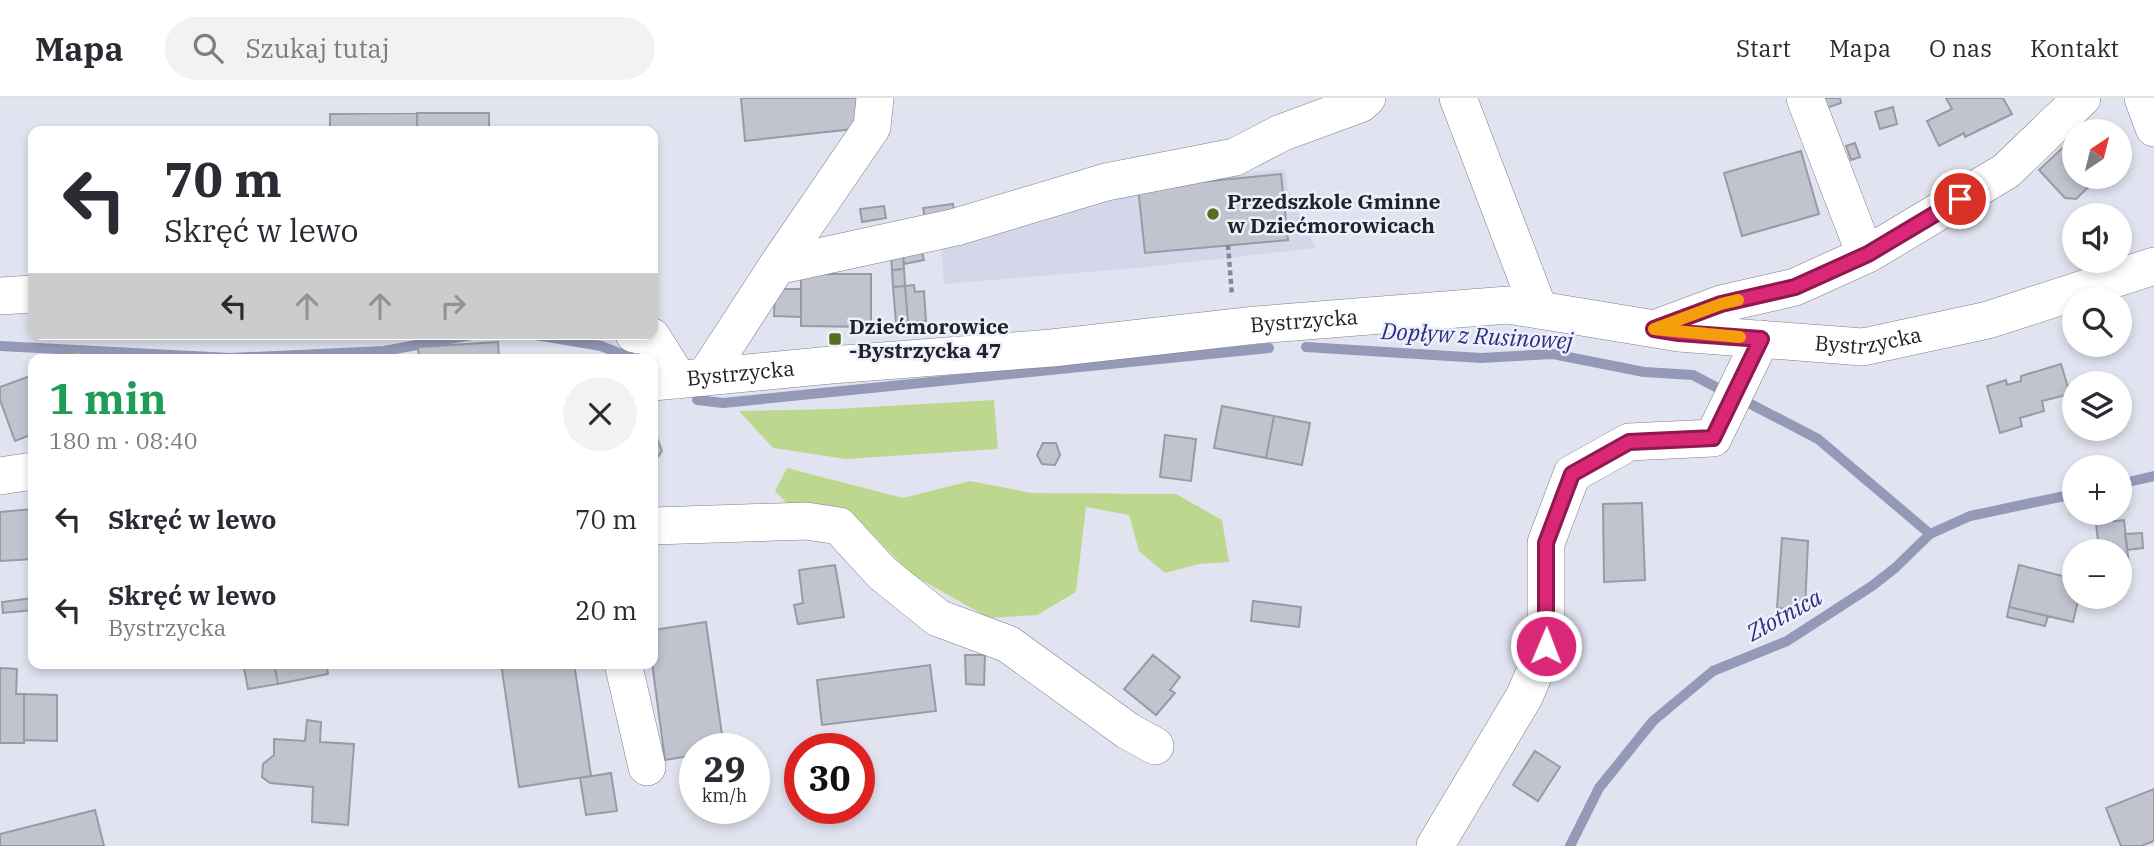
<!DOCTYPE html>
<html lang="pl">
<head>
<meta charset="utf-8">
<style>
	body { margin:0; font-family:"IBM Plex Serif",serif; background:#f2f2f3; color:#2b2b33; height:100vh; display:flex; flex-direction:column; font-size:26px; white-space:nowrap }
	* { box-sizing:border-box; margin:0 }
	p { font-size:23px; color:#7c7c81 }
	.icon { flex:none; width:38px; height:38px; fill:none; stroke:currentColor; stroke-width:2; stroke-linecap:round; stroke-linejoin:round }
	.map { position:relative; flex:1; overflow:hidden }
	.sheet { position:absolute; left:28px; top:256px; width:630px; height:315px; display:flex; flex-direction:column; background:#fff; border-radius:14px; box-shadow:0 4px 10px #0003 }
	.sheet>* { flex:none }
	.top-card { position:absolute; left:28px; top:28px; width:630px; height:214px; border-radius:14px; box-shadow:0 4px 10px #0003; background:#fff; color:#2b2b33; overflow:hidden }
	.needle { width:46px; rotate:35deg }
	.fabs { position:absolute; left:2062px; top:21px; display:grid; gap:14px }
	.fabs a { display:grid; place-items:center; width:70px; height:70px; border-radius:50%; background:#fff; box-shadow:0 4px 10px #0003; font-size:35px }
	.speed { position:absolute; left:679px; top:635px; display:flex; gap:14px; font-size:35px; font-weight:700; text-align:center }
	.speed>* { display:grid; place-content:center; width:91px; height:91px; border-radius:50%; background:#fff; box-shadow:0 4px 10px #0003; line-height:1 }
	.speed small { font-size:18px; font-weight:400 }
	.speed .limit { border:10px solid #d22; background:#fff; color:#111 }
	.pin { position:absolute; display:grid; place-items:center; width:60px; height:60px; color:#fff; margin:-30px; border:4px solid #fff; border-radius:50%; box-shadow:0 2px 7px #0007 }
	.me { position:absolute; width:77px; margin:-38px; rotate:1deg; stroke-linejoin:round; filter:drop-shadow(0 0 5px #0008) }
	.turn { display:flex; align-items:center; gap:24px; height:147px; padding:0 21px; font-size:32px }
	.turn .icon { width:91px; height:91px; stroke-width:2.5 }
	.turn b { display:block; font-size:49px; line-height:60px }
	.lanes { display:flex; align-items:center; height:66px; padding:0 21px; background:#0003; justify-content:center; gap:35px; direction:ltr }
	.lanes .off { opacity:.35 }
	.round { display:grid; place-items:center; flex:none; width:74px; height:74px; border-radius:37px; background:#f2f2f3 }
	.headline { display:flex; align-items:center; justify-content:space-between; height:119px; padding:0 21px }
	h1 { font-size:42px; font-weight:700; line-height:52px; color:#1e9e55 }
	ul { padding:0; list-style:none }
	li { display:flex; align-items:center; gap:21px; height:91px; padding:0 21px }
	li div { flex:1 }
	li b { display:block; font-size:26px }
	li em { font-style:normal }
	header { display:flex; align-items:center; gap:42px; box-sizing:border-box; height:98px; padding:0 35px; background:#fff; border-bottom:2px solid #e1e1e2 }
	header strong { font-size:33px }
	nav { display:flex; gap:38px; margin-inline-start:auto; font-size:24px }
	.search { width:490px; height:63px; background:#f2f2f3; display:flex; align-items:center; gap:18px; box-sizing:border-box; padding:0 24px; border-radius:38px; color:#7c7c81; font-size:26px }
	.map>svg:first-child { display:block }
	.built { fill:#d4d7ea }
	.green { fill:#bed78f }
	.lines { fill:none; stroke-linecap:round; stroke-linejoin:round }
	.stream { stroke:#9399b7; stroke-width:10 }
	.building { fill:#c1c4cf; stroke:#989aa5; stroke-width:2 }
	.minor-casing { stroke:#7c7e89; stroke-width:38 }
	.path { stroke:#868891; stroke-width:4.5; stroke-dasharray:5 3.5; stroke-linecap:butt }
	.minor { stroke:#fff; stroke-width:37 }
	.route-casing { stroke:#8e194d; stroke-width:18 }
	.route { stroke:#db2777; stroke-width:12 }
	.slow { stroke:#f59e0b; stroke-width:12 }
	.poi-dot { fill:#576e1f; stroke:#eef1fd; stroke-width:2.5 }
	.labels { text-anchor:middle; stroke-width:5; stroke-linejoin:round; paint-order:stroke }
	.poi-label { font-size:21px; font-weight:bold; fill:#222328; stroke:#eef1fd; text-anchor:start }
	.street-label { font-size:21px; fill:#222328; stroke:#eef1fd }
	.water-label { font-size:23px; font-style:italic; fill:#2c2d7b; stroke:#eef1fd }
</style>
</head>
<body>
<header>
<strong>Mapa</strong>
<div class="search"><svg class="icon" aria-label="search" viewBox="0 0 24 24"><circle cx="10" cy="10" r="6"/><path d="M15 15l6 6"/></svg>Szukaj tutaj</div>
<nav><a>Start</a><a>Mapa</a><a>O nas</a><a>Kontakt</a></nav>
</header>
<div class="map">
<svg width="2154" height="748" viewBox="0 0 2154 748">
	<rect width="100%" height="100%" fill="#e1e4f0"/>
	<path class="built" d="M1285,71L1288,91L1316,150L1138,170L944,186L941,139L1143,85Z"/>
	<path class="green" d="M994,302L998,351L846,361L773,350L739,313L834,311Z
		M787,370L903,400L970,383L1032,395L1176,396L1222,422L1229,464L1199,466L1165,475L1139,453L1129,417L1086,409L1076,494L1037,517L989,520L911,476L855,418L794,413L775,393Z"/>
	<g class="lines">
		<path class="stream" d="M530,236L601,248L634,261
			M0,248L230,260L384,253L477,236
			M1306,249L1481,260L1553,256L1644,274L1693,277L1727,295
			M1741,301L1818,341L1930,436
			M697,302L723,305L1269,250
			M2119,386L2154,378
			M1570,748L1599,690L1653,623L1713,573L1787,543L1872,488L1895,470L1930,436L1970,418L2074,396"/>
	</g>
	<path class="building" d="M741,0H859L862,30L745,43Z
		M1823,0H1840L1841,5L1826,10Z
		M1946,0H2003L2012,16L1965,39L1964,35L1939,48L1927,23L1952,11Z
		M1893,9L1897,26L1880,31L1875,14Z
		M417,15H489V33H417Z
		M417,15V33H330V16Z
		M2074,39V79H2099L2076,101L2065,100L2039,72Z
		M1855,45L1860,59L1851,62L1846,48Z
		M1801,53L1819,116L1742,138L1724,75Z
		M1281,76L1288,142L1145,155L1138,90Z
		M953,106L955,124L926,128L923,110Z
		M884,108L886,120L862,124L860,111Z
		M921,151L924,162L904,166L903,156Z
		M891,156H903L904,171L892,172Z
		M904,171L905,188L893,189L892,172Z
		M801,176H871V229L801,228Z
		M914,187L915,194L924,193L926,223L908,224L905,188Z
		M905,188L908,224L896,225L893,189Z
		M775,191H801V219L774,218Z
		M498,244L499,261H419L418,249Z
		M80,254L81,261H66L65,256Z
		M2061,266L2070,296L2042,303L2044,313L2020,320L2022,328L2000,335L1987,288L2006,282L2007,287L2021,283V278Z
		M33,277V336L15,343L0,302V289Z
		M1222,308L1274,318L1266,360L1214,350Z
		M1274,318L1310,325L1302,367L1266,360Z
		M1165,337L1196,341L1191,383L1160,379Z
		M653,340H657L662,353L655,363H653Z
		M1043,345H1056L1060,357L1055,367L1042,366L1037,357Z
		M1642,405L1645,482L1604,484L1603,406Z
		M33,411V461L0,463V414Z
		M2124,422L2129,467L2119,469V453H2099L2096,425Z
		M2142,435L2143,450L2127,452L2125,436Z
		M1782,440L1808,443L1805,512L1777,510Z
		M835,467L844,519L798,526L794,507L803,505L799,472Z
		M2019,467L2074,481V499H2079L2073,524L2009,509Z
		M33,500V512L3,515L2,504Z
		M1253,503L1301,509L1299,529L1251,523Z
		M2009,509L2048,518L2045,528L2007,519Z
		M706,524L724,651H695V657L665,662L652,565L653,532Z
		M965,557H985L984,587L966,586Z
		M1153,557L1180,579L1170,592L1175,595L1156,617L1124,591Z
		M243,565H274L278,586L248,591Z
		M274,565H326L328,576L278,586Z
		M501,565H574L591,678L519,689Z
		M930,567L936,613L822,627L817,582Z
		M0,570L17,571L16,596H24V645H0Z
		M24,596L57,597V643L24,642Z
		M307,622L321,624L320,644L354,646L348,727L312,724L313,689L270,685L262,679L263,666L274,657V641L305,643Z
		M1535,653L1560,669L1538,703L1513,687Z
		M611,675L617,713L586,717L580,680Z
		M2154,691V743L2141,748H2121L2106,710Z
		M95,712L104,748H0V736Z"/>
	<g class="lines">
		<defs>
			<g id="minor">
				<path d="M1458,0L1539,212"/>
				<path d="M1805,0L1865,156"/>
				<path d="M2143,0L2154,30"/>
				<path d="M777,168L872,29L875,0"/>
				<path d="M0,198L33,196"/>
				<path d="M1662,228L1721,206L1795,189L1868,156L2006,73L2082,0"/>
				<path d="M634,236L652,239L679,282"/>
				<path d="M705,279L777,168L956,129L1106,84L1235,59L1281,35L1360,6L1367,0"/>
				<path id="s1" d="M653,284L831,267L1052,250L1256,227L1508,207L1679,235L1863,249L1988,222L2154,168"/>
				<path d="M0,378L33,373"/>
				<path d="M653,428L806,423L839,428L882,475L938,520L1008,546L1128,633L1155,648"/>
				<path d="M623,565L647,669"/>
				<path d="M1435,748L1524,599L1546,548V445L1572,376L1629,344L1713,340L1761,241"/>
			</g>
		</defs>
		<use href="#minor" class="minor-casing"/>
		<path class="path" d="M1228,147L1232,198"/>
		<use href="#minor" class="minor"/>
	</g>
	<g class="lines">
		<defs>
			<path id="route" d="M1546,548V445L1572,376L1629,344L1713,340L1761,241L1679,235L1654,231L1721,206L1795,189L1868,156L1960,101"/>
		</defs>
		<use href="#route" class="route-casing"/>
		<use href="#route" class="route"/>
		<path class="slow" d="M1738,202L1721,206L1654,231L1740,239"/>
	</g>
	<g class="poi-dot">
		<circle cx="1213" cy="116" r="7"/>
		<rect x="828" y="234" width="14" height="14" rx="3.5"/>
	</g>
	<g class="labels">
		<g class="poi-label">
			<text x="1227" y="111">Przedszkole Gminne<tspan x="1227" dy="24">w Dziećmorowicach</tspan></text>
			<text x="849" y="236">Dziećmorowice<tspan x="849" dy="24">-Bystrzycka 47</tspan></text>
		</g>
		<g class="street-label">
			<text dy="7" stroke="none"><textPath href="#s1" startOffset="654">Bystrzycka</textPath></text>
			<text dy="7" stroke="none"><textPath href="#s1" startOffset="1222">Bystrzycka</textPath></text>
			<text dy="7" stroke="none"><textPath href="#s1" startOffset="88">Bystrzycka</textPath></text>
		</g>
		<g class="water-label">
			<text transform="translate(1477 238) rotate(3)" y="8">Dopływ z Rusinowej</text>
			<text transform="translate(1784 517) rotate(-29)" y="8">Złotnica</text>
		</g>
	</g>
</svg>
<div class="fabs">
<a><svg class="needle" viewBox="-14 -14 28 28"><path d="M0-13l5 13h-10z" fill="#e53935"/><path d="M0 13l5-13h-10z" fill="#7c7c81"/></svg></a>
<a><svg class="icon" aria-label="sound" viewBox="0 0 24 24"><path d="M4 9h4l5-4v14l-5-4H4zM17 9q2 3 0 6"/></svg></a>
<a><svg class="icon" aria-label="search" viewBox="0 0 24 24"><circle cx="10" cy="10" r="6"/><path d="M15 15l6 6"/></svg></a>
<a><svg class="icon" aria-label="layers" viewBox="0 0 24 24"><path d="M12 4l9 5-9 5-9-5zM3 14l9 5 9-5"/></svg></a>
<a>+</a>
<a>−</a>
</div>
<div class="speed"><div>29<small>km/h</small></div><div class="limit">30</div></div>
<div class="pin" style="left:1960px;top:101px;background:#d93025"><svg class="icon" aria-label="arrive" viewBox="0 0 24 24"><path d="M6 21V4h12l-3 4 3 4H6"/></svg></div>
<svg class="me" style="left:1546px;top:548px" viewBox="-20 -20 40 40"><circle r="17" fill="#db2777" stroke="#fff" stroke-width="3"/><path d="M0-11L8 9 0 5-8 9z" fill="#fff"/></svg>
<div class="top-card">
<div class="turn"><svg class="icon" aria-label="left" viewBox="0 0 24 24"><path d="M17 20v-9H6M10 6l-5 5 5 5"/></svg><div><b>70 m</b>Skręć w lewo</div></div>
<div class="lanes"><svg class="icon" aria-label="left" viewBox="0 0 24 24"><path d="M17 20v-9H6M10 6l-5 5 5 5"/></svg><svg class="icon off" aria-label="ahead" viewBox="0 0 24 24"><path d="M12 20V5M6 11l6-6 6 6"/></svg><svg class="icon off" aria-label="ahead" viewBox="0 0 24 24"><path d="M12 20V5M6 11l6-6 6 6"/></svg><svg class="icon off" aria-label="right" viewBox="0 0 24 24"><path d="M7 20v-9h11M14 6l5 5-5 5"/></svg></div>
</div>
<section class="sheet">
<div class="headline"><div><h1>1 min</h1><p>180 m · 08:40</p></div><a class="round"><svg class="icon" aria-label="close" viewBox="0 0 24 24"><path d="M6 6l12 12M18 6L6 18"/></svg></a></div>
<ul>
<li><svg class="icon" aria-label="left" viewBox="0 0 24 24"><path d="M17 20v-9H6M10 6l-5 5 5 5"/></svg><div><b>Skręć w lewo</b></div><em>70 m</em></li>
<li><svg class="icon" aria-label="left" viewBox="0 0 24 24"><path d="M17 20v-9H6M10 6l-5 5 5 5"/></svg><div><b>Skręć w lewo</b><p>Bystrzycka</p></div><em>20 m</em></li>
</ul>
</section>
</div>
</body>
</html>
